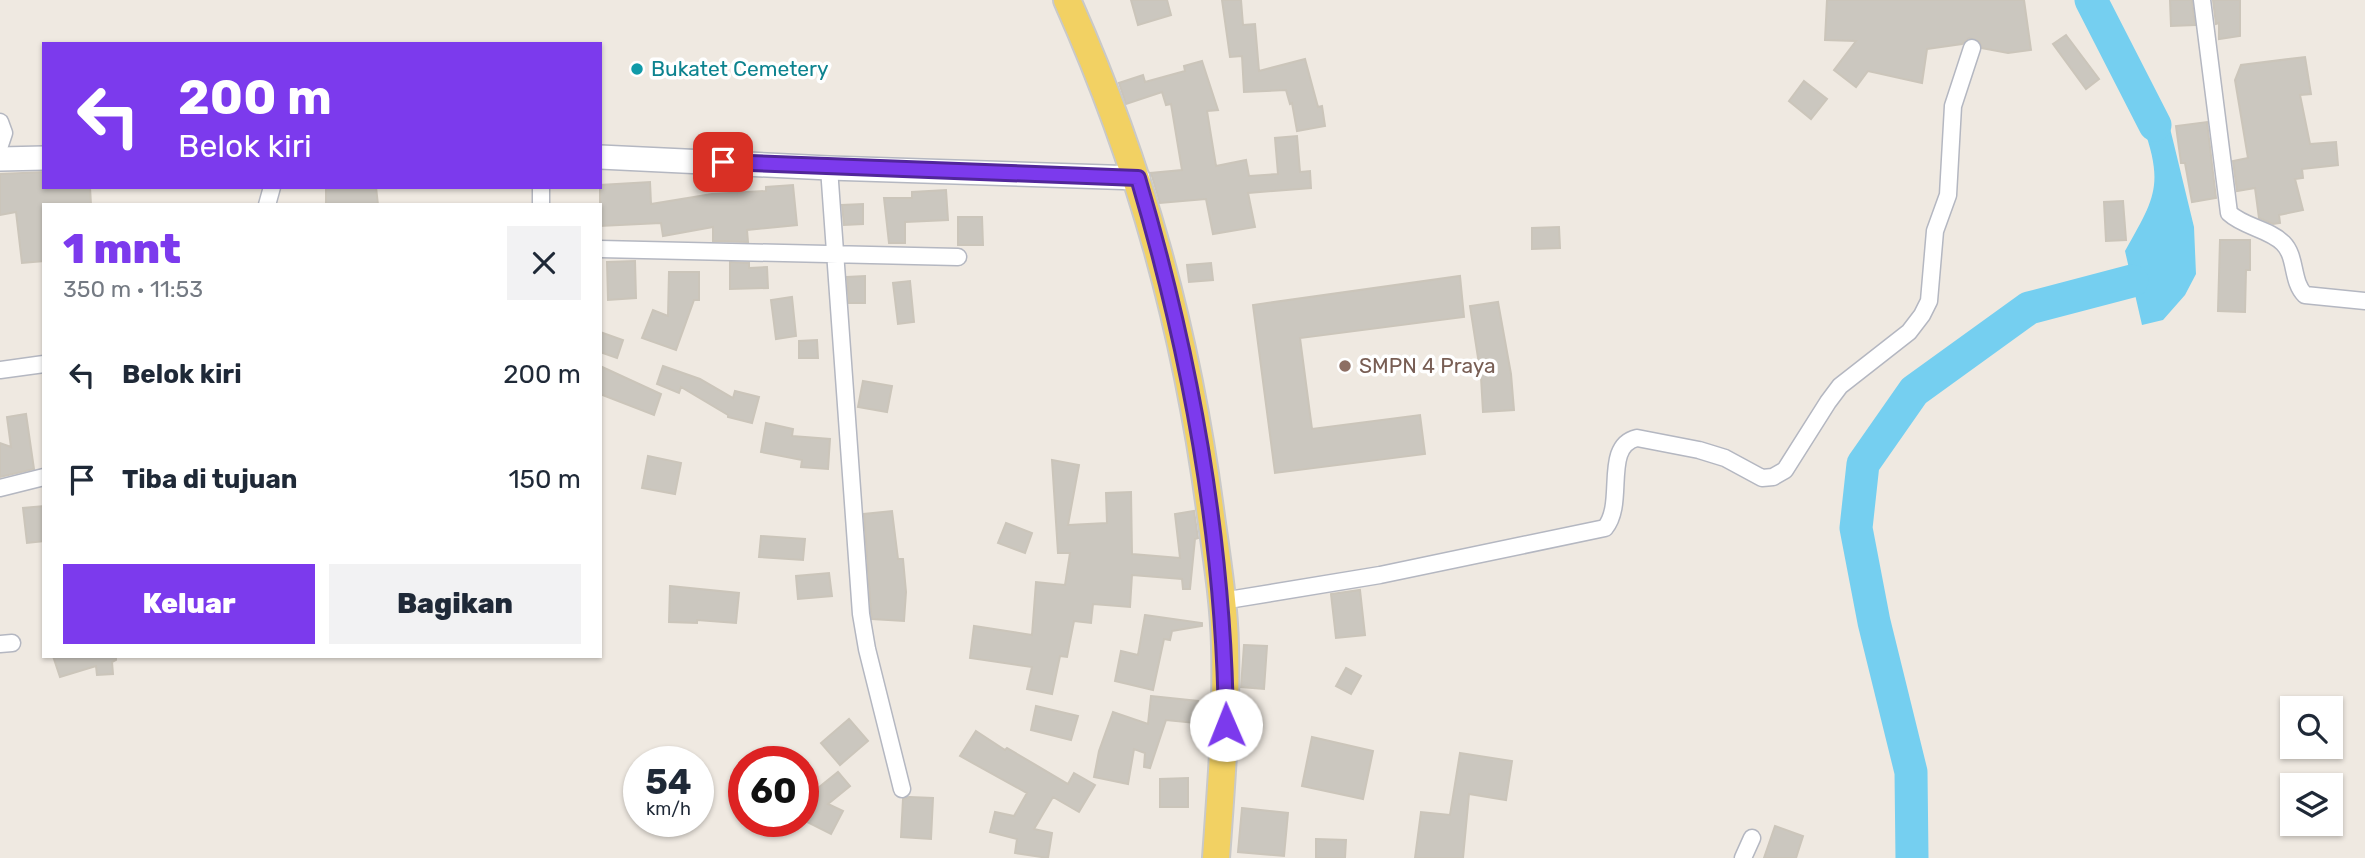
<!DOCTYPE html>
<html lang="id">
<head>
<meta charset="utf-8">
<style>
	body { margin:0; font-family:Rubik,sans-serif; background:#f2f2f3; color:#1f2937; height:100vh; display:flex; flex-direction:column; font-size:26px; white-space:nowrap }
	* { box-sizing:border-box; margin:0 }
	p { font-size:23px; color:#747a83 }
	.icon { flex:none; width:38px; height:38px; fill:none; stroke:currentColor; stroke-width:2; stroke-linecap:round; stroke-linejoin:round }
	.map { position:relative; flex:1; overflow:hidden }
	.details { position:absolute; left:42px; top:203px; width:560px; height:455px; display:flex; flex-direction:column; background:#fff; border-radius:0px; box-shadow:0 2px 5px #0004 }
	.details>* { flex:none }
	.guide { position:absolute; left:42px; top:42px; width:560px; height:147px; border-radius:0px; box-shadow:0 2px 5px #0004; background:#7c3aed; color:#fff; overflow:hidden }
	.controls { position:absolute; left:2280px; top:696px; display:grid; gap:14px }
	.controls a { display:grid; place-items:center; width:63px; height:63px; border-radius:0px; background:#fff; box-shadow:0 2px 5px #0004; font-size:35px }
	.speed { position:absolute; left:623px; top:746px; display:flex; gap:14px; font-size:35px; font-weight:700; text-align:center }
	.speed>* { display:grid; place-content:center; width:91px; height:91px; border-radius:50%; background:#fff; box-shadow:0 2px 5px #0004; line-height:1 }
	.speed small { font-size:18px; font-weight:400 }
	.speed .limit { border:10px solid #d22; background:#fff; color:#111 }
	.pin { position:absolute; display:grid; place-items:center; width:60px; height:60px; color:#fff; margin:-30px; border-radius:14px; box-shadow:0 4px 10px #0006 }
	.me { position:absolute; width:77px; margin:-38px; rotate:359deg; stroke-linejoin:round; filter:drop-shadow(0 0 5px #0008) }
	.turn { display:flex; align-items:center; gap:24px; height:147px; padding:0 21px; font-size:32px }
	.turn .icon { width:91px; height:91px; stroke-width:2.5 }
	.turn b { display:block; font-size:49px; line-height:60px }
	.round { display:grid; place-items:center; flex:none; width:74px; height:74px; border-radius:0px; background:#f2f2f3 }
	.head { display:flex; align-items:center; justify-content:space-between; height:119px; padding:0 21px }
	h1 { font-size:42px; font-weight:800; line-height:52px; color:#7c3aed }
	.button { display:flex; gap:14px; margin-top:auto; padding:14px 21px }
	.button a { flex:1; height:80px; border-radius:0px; background:#7c3aed; color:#fff; font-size:28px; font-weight:800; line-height:80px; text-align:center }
	.button a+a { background:#f2f2f3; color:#1f2937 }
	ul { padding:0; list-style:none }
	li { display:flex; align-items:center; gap:21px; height:105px; padding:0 21px }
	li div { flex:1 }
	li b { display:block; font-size:26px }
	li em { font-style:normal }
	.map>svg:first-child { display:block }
	.water { fill:#75cff0 }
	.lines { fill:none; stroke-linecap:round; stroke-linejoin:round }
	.river { stroke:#75cff0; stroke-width:33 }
	.building { fill:#cbc7bf; stroke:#cbc5ba; stroke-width:2 }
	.street-casing { stroke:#b4b7c1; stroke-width:19 }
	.secondary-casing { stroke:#b4b7c1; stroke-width:26 }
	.primary-casing { stroke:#c9c9c9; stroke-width:30 }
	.street { stroke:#fff; stroke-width:16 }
	.secondary { stroke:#fff; stroke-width:23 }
	.primary { stroke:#f2d163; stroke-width:26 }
	.route-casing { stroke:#51269a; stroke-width:18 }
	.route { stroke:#7c3aed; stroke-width:12 }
	.culture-dot { fill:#0f9aa8; stroke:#fff; stroke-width:2.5 }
	.education-dot { fill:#8d6e63; stroke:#fff; stroke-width:2.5 }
	.labels { text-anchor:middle; stroke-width:7; stroke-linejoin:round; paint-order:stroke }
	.culture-label { font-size:21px; fill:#0d838f; stroke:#fff; text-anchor:start }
	.education-label { font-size:21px; fill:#785e54; stroke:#fff; text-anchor:start }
</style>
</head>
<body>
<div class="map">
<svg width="2365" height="858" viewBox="0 0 2365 858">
	<rect width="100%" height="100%" fill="#efe9e1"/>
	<path class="water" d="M2169,124L2194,227L2196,274L2185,295L2163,320L2142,325L2125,251C2155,198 2164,185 2143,126Z"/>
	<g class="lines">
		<path class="river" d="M2091,0L2155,125
			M1912,858L1911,772L1874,622L1856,528L1863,464L1914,391L2029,308L2132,281"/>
	</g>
	<path class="building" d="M1131,0H1167L1171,15L1138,25Z
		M1222,0H1241L1243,25L1255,24L1259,71L1305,59L1318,107L1322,106L1325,126L1297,131L1292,103L1290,104L1286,90L1244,92L1242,56L1230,57Z
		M1827,0H2024L2031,50L2008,53L1982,48L1979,41L1969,38L1962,44L1927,49L1922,83L1868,71L1856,87L1834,70L1856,41L1825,40Z
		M2170,0H2192L2195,25L2171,26Z
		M2213,0H2240V36L2219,39V23L2216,24Z
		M2066,35L2099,79L2086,89L2053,44Z
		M2305,57L2311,94L2300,95L2310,144L2336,142L2338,165L2302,169L2303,178L2295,179L2303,210L2279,215L2280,223L2273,224L2259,218L2255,188L2237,191L2233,161L2248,158L2235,80L2241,65Z
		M1202,61L1218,110L1207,111L1216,166L1246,160L1249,176L1278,174L1275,138L1297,136L1300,172L1310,171L1311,188L1248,193L1255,227L1213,234L1206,199L1160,203L1151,173L1182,170L1171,104L1166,105L1162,92L1126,104L1119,83L1143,75L1145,82L1185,71L1184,66Z
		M1804,81L1827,99L1811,119L1789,101Z
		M2207,122L2216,198L2192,202L2185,163H2181L2176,126Z
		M44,172V187H90L91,205H44V261L22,263L16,212L0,215V174Z
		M650,182L651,204L712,194L766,191V187L793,185L797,225L747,230L748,242L713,241V227L663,236L661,223L600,226V185Z
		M326,187H376L378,205H326Z
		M946,190L948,220L905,222V243H889L884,198H912V192Z
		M2123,201L2126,240L2106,241L2104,202Z
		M863,204V224L844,225L842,205Z
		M958,217H982L983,245H958Z
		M1559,227L1560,248L1532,249V228Z
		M2220,240H2250V270H2246L2245,312L2218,311Z
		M635,261L636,298L608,300L607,262Z
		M730,262L749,263V268L767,267L768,288L730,289Z
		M1211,263L1213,280L1189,282L1187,265Z
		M669,272H699V300H694L676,350L642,338L653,310L668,316Z
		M865,276V303H849L847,277Z
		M1460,276L1464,317L1300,338L1312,429L1420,415L1425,454L1275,473L1253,305Z
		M910,281L914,322L898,324L893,283Z
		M792,297L796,336L776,339L771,300Z
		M1498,302L1511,374L1514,410L1483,412L1481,377L1470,306Z
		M600,332L623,340L617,358L600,352Z
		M817,340L818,358H799V341Z
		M600,366L661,394L654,415L600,394Z
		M663,366L700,379L733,398L735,391L759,397L752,423L728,417V415L681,387L679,393L657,384Z
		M863,381L892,386L887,412L858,407Z
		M26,414L34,469L0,477V443L11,447L7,417Z
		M766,423L793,429L792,436L830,439L828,469L801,467L802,460L761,452Z
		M648,456L681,463L675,494L642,488Z
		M1052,460L1079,465L1068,525L1107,523L1106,493L1131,492L1132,554L1180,558L1175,514L1194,511L1198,538L1195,539L1190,589H1183L1182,579L1132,575L1130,607L1093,604L1091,623L1074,621L1067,657L1060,656L1052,694L1027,689L1032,667L970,658L974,626L1032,635L1036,582L1065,585L1070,553H1058Z
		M44,506V541L27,543L23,508Z
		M892,511L898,559H903L906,592L904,621L872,619L871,613L864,514Z
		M1006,523L1032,533L1025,553L998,543Z
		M761,536L805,539L803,560L759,557Z
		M829,573L832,596L798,599L796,576Z
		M670,586L739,593L736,623L697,620V623L669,622Z
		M1360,590L1365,635L1336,638L1331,594Z
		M1145,615L1202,623V626L1172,631L1170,640L1164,639L1153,690L1115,681L1121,651L1138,655Z
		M1244,645L1267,646L1264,689L1241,687Z
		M53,656H116V660L112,662L113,674L97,675L96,666L60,677Z
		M1346,668L1361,676L1351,694L1336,686Z
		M1151,696L1198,701L1195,723L1166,720L1150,768L1144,767L1145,753L1134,749L1128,784L1094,777L1099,751L1113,712L1148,724Z
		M1036,706L1078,716L1071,740L1031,730Z
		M849,719L868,741L840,765L821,743Z
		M976,731L1005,750L1007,748L1068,784L1074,773L1095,785L1079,812L1053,797L1034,829L1052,833L1048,858L1015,853L1017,839L990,832L995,812L1014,816L1027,793L960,756Z
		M1312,737L1373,751L1363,799L1302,786Z
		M1460,753L1512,761L1506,800L1469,794L1463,858H1415L1421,812L1450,815Z
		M838,772L850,786L828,804L843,811L831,834L803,820V805L807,797Z
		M1188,778V807H1160V779Z
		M909,797L933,798L931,839L901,837L903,799Z
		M1242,808L1288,813L1284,856L1238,852Z
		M1775,826L1803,836L1796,858H1764Z
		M1316,839L1346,840L1345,858H1316Z"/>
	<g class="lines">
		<defs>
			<path id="street" d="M2202,0L2229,213C2244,227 2269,229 2283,243C2297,257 2291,281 2305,295L2365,301
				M0,122L4,133L0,145
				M829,168L861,614L867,649L902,789
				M267,205L272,187
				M541,205V187
				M600,249L958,257
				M0,370L44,364
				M0,488L44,477
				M1222,601L1380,575L1605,528C1626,503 1602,446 1637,438L1699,450L1725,458L1762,478L1773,477L1785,470L1828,402L1840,386L1909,332L1922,315L1929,301L1935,231L1948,195L1953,106L1972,48
				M0,644L12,643
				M1743,858L1752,838"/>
			<path id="secondary" d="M600,157L829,168L1138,178
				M0,159L44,158"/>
			<path id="primary" d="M1067,0C1141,166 1186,329 1210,509C1216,554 1224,600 1225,646C1227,717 1221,787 1216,858"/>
		</defs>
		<use href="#street" class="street-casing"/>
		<use href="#secondary" class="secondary-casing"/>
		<use href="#primary" class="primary-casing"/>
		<use href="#street" class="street"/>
		<use href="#secondary" class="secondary"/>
		<use href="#primary" class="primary"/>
	</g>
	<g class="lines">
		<defs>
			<path id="route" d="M723,162L1138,178C1191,357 1224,537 1226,725"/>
		</defs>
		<use href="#route" class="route-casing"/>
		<use href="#route" class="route"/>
	</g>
	<circle class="culture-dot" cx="637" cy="69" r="7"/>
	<circle class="education-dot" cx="1345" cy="366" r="7"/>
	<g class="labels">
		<g class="culture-label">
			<text x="651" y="76">Bukatet Cemetery</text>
		</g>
		<g class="education-label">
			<text x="1359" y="373">SMPN 4 Praya</text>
		</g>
	</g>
</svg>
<div class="controls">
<a><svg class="icon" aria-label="search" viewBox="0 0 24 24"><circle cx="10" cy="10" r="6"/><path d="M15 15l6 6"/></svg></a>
<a><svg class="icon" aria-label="layers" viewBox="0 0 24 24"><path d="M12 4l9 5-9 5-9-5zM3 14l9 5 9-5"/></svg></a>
</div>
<div class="speed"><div>54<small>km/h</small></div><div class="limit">60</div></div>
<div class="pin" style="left:723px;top:162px;background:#d93025"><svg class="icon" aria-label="arrive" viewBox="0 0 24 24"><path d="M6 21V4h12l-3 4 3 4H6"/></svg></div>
<svg class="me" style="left:1226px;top:725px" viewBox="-20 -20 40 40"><circle r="19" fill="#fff"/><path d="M0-13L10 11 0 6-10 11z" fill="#7c3aed"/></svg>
<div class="guide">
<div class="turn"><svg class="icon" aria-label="left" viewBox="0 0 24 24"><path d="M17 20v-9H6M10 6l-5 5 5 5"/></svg><div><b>200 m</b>Belok kiri</div></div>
</div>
<section class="details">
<div class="head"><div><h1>1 mnt</h1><p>350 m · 11:53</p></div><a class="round"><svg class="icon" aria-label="close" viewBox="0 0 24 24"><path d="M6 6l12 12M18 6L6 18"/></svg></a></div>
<ul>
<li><svg class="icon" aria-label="left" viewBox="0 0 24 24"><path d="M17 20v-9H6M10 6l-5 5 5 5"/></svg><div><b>Belok kiri</b></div><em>200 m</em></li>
<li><svg class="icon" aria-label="arrive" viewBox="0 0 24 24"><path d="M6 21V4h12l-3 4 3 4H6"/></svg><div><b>Tiba di tujuan</b></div><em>150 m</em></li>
</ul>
<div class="button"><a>Keluar</a><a>Bagikan</a></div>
</section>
</div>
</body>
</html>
